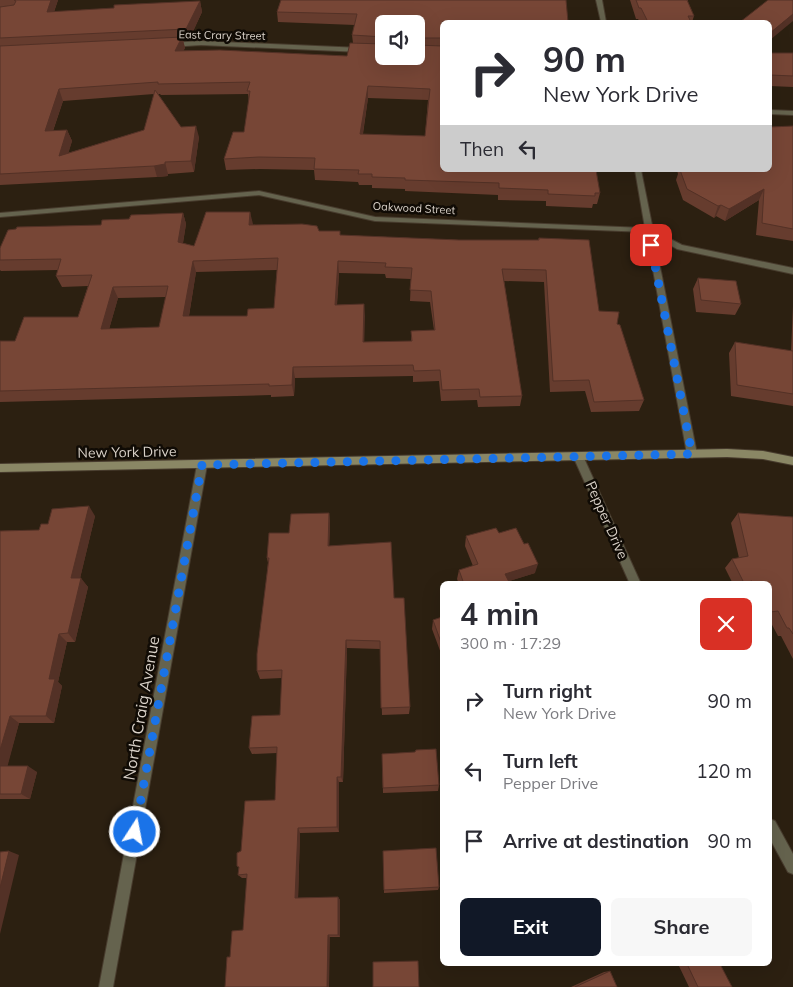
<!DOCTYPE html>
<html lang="en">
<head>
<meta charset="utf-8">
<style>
	body { margin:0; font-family:Mulish,sans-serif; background:#f7f7f7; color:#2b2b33; height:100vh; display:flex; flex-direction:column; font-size:19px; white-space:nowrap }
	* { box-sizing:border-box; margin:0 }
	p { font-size:16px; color:#7c7c81 }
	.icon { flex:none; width:28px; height:28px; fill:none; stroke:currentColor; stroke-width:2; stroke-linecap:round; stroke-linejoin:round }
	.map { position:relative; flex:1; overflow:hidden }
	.details { position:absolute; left:440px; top:581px; width:332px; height:385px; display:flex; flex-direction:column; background:#fff; border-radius:8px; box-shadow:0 5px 20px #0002 }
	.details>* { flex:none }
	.guide { position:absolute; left:440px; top:20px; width:332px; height:152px; border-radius:8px; box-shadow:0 5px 20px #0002; background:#fff; color:#2b2b33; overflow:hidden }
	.buttons { position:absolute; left:375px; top:15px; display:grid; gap:10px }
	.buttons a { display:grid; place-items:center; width:50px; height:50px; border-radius:8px; background:#fff; box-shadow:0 5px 20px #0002; font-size:25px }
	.pin { position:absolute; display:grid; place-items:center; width:42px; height:42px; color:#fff; margin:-21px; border-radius:10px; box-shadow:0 2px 8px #0006 }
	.me { position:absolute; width:55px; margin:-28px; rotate:11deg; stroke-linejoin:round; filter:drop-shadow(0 0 4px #0008) }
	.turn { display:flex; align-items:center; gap:18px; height:105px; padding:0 20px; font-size:22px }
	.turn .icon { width:65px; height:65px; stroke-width:2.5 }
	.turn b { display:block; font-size:35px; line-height:42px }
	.then { display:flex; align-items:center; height:48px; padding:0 20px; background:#0003; gap:10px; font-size:19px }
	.round { display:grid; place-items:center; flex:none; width:52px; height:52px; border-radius:8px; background:#f7f7f7 }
	.head { display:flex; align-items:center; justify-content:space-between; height:85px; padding:0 20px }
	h1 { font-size:30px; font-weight:700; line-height:38px }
	.cta { display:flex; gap:10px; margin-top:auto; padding:10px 20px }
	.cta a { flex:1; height:58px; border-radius:8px; background:#111827; color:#fff; font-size:20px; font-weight:700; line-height:58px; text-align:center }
	.cta a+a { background:#f7f7f7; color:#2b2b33 }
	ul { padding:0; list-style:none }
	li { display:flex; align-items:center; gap:15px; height:70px; padding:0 20px }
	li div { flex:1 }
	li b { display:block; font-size:19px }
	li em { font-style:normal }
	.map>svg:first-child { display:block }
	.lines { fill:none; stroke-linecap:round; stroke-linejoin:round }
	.street-casing { stroke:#483c2e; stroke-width:2 }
	.secondary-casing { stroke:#483c2e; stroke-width:2 }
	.street { fill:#65634e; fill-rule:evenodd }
	.secondary { fill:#8a8765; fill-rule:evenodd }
	.wall { fill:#663c2e; fill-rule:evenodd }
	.shaded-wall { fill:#533126 }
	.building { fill:#774636; stroke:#533126; fill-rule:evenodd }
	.route { stroke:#1a73e8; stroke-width:9; stroke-dasharray:0 16.2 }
	.labels { text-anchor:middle; stroke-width:5; stroke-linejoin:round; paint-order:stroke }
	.far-street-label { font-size:11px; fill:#d9d1c8; stroke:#100b05 }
	.street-label { font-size:14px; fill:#d9d1c8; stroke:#100b05 }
	.near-street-label { font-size:16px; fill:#d9d1c8; stroke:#100b05 }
</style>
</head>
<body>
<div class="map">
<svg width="793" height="987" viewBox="0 0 793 987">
	<rect width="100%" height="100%" fill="#2c2011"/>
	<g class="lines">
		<defs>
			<path id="street" d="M596,0H602L606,22H601Z
				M201,41L384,49V53L201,45L170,47L167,45L170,43Z
				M770,110L793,111V115L770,114Z
				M635,170H641L653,230L682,245L793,268V274L677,249L654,236L697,454L692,458L687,454L646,232L375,221L259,195L0,217V213L259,191L375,217L645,228Z
				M578,452L583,456L641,584H630L573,456Z
				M202,461L205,462L207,465L113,987H99L197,465L199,462Z
				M770,819L775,821L793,854V874L788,872L770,839Z"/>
			<path id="secondary" d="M727,449L763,451L793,457V465L763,459L727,457L0,472V464Z"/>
		</defs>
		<use href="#street" class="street-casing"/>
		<use href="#secondary" class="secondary-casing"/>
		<use href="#street" class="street"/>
		<use href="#secondary" class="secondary"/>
	</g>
	<path class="wall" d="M0,0H58L54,12L114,8L200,1L202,12L189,40H183L185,48L183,51L347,56L353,43L352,35L355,25L278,22L277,12L281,0L442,22V170L600,193L597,204H593L592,208L546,206V201L498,200V195L405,191V189L372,188V185H359L358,182L315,180L314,170L260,169L226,170L224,159L244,132L249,101L248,94L161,95L160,94H158L181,127L199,137L194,172L168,174V176L157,177L0,185ZM384,24H416V56H384ZM154,94L144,130L68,153L72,141L67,130L53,131L63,101ZM368,98L428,100L425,136L363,134Z
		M630,0H688V2L694,16L692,22H640L638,19H636Z
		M770,53H793V87L770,86Z
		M793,126V241L756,235L759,200L725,221L716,216L714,218L683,200L676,180L678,174L677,170H770Z
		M250,212L252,225L319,231H340V235L459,240H538L539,238L599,311L617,324L644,400L639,411L591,412L585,391L550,392L544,282L504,281L522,396L520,406L478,407L477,400L441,401L439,381L413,382V376L295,378L294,396L271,397V395L0,402V341H15L78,317L88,286L62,287L56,276L58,270L1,271L0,270V248L101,225L129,219L183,213L186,224L183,243L194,246ZM277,270L274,308L247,316H189L196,272ZM339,273L385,274L386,278L411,279L410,301L430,302L434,330L411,331V341L364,342V304L337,305ZM166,297L159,327L109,329L118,298Z
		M698,278L741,304L735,315L696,312L693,289Z
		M793,306V406L731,396L729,353L735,342L791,351Z
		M329,513L330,523L329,546L394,598L410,707L409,714L382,715L380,649L347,648L343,782H339V832L300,833L298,898L338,897L340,900V937H330L230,957L243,930L247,878H242L238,875L239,867L237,866L241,851L275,800L277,753L252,754L249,748L280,715L282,678L260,679L257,671L268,563L267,558L289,533Z
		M738,513L793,517V659L781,636H778L770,621V584H733L725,568L732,559L739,558L731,523Z
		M95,516L80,578L88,587L75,642H67L58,682L62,686L54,723H19L7,766L37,772L30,799H0V531L39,530L48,524Z
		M499,533L535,573L509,581L510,584H459L457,579L459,570L473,566L465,546L466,536Z
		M442,617V656L432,629L433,620Z
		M382,754L439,785L438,791L383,793Z
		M383,851L439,887L438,890L384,893Z
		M678,964H720L732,987H689Z
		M610,971L617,987H571L604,972Z"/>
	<path class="shaded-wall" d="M51,0H58L50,23L47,12Z
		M200,1L202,12L189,40L186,29Z
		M793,14V21L770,40V33Z
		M182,37L185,48L178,62L175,51Z
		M368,86V98L361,145L360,134Z
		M59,89L63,101L49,142L45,131Z
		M196,126L199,137L194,172L191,161Z
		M67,130L72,141L64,168L59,156Z
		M165,162L168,174V176L157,177L154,166Z
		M764,189L759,200L725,221L729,209Z
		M721,205L716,216L714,218L718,206Z
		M250,212L253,224L251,236L249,225Z
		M183,213L186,224L181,254L178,242Z
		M193,261L196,272L187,327L183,316Z
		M338,261L339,273L336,316L335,305Z
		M113,287L118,298L106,340L101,329Z
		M364,304L365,316L364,353L363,342Z
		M293,367L295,378L294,396L292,385Z
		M89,506L95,516L78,587L71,578Z
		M329,513L330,523L329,555L328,546Z
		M538,564L535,573L503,583L505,574Z
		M81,578L88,587L75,642L68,633Z
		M59,634L67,642L58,682L62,686L54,723L46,716L49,679Z
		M346,640L347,648L343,782L341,777Z
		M10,716L19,723L6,772L0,768V750Z
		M28,766L37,772L30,799L21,794Z
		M337,777L339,782V832L337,827Z
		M298,828L300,833L298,901L295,898Z
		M9,851L19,855L0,934V888Z
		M338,897L340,900V937L338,935Z
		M328,935L330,937L329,987H327Z"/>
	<path class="building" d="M14,0H51L47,12L114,8V5L200,1L186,29L0,38V7L14,5L16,1Z
		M281,0H566L568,22H442V38H416V24H384V37L352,35L357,14L277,12Z
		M636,0H687L694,16H688L691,22H648L641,8H639Z
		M768,0H793V14L770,33V22H740Z
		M182,37L175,51L220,50L347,56L350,43L384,44V56H416V45L442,46V170H596L600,193H595V196L548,194V190L499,188V183L405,180V178L372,177V174H358L359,170L314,169L315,158L259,157L224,159L233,132H244L250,91H247L250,82L158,84V82L59,89L45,131L67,130L59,156L144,130L155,90L181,127L196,126L191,161L165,162V164L154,166L0,174V46ZM368,86L430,89L425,136L360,134Z
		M770,53H793V76L770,75Z
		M793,126V229L762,223L764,189L729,209L721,205L718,206L687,189L680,170H770V127Z
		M206,212H250L249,225L302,224L317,226L319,231H340V235L459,240H539V238L589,240L599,311L619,312L617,324L620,325L644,400L594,402L589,380L553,381L546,270L502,269L522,396L480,397L479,389L442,390L440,370L414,371L413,365L293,367L292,385L269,386V384L0,391V341H15L24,317H78L92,275L56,276L61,259L0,260V248L8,230L16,229L17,227L101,225L102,220L129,219L131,215L183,213L178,242L194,246ZM278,258L274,308L248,309L247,316H183L193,261ZM338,261L386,263L385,267L412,268L410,290L431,291L435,330L411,331L412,341L363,342L364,304L335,305ZM168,286L159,327L101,329L113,287Z
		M698,278L736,281L741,304L701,300Z
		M735,342L793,351V394L737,385Z
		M89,506L71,578H81L68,633L59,634L49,679H55L46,716H10L0,750V531L39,530L41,524H48L52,509Z
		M329,513L328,546L391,542L394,598H404L410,707L381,708L380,641L346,640L341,777H337V827L298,828L295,898L338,897V935H328L327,987H225L227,957H230L232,931L243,930L247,874L238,875L239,867L237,866V853L241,851L245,801L275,800L277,747L249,748L252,716L280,715L282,670L257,671V654L269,558H267L269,533H289L291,514Z
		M738,513L793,517V634L789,628H787L778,611L770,612V584H754L752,581L744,583L732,559L748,556Z
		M496,528L499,533L516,528L524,544L528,543L538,564L505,574L510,584H464L459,570L478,564L466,536Z
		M442,617V645L433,620Z
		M436,749L439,785L383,788L382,754L415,752L416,750Z
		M0,766H28L21,794H0Z
		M436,848L439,887L384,890L383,851Z
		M9,851L0,888V852Z
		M418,961L419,987H373V962Z
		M687,964H720L732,987H698Z
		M610,971L617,987H575Z"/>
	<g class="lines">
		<path class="route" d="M135,832L202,465L692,454L651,245"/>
	</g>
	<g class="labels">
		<g class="far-street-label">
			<text transform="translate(222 35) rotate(1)" y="4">East Crary Street</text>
			<text transform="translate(414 208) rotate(3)" y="4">Oakwood Street</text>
		</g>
		<g class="street-label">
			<text transform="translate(127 452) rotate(-1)" y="5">New York Drive</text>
			<text transform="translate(607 520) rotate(66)" y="5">Pepper Drive</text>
		</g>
		<g class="near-street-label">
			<text transform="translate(141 708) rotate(-80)" y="6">North Craig Avenue</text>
		</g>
	</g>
</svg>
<div class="buttons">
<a><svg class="icon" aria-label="sound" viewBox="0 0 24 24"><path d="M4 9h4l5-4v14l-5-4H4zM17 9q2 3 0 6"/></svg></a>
</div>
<div class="pin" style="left:651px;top:245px;background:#d93025"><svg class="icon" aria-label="arrive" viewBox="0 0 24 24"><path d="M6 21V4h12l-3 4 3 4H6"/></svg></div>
<svg class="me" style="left:135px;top:832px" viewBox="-20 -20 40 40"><circle r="17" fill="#1a73e8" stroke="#fff" stroke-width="3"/><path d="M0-11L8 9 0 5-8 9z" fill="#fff"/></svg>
<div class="guide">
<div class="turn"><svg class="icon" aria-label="right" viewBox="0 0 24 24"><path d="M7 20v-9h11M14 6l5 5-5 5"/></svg><div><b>90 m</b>New York Drive</div></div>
<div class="then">Then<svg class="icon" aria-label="left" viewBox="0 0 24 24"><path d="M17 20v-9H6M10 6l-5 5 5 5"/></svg></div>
</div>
<section class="details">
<div class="head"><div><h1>4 min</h1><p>300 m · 17:29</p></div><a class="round" style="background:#d93025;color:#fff"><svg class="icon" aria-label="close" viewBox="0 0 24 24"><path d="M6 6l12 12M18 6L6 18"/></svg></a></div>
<ul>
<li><svg class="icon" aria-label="right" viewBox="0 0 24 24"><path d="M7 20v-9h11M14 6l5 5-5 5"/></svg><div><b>Turn right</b><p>New York Drive</p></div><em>90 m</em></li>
<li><svg class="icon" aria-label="left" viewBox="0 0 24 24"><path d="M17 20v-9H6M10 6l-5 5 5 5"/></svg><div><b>Turn left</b><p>Pepper Drive</p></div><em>120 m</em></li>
<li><svg class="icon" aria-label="arrive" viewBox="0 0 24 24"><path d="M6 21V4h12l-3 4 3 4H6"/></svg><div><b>Arrive at destination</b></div><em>90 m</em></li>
</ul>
<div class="cta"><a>Exit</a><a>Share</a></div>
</section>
</div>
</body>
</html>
